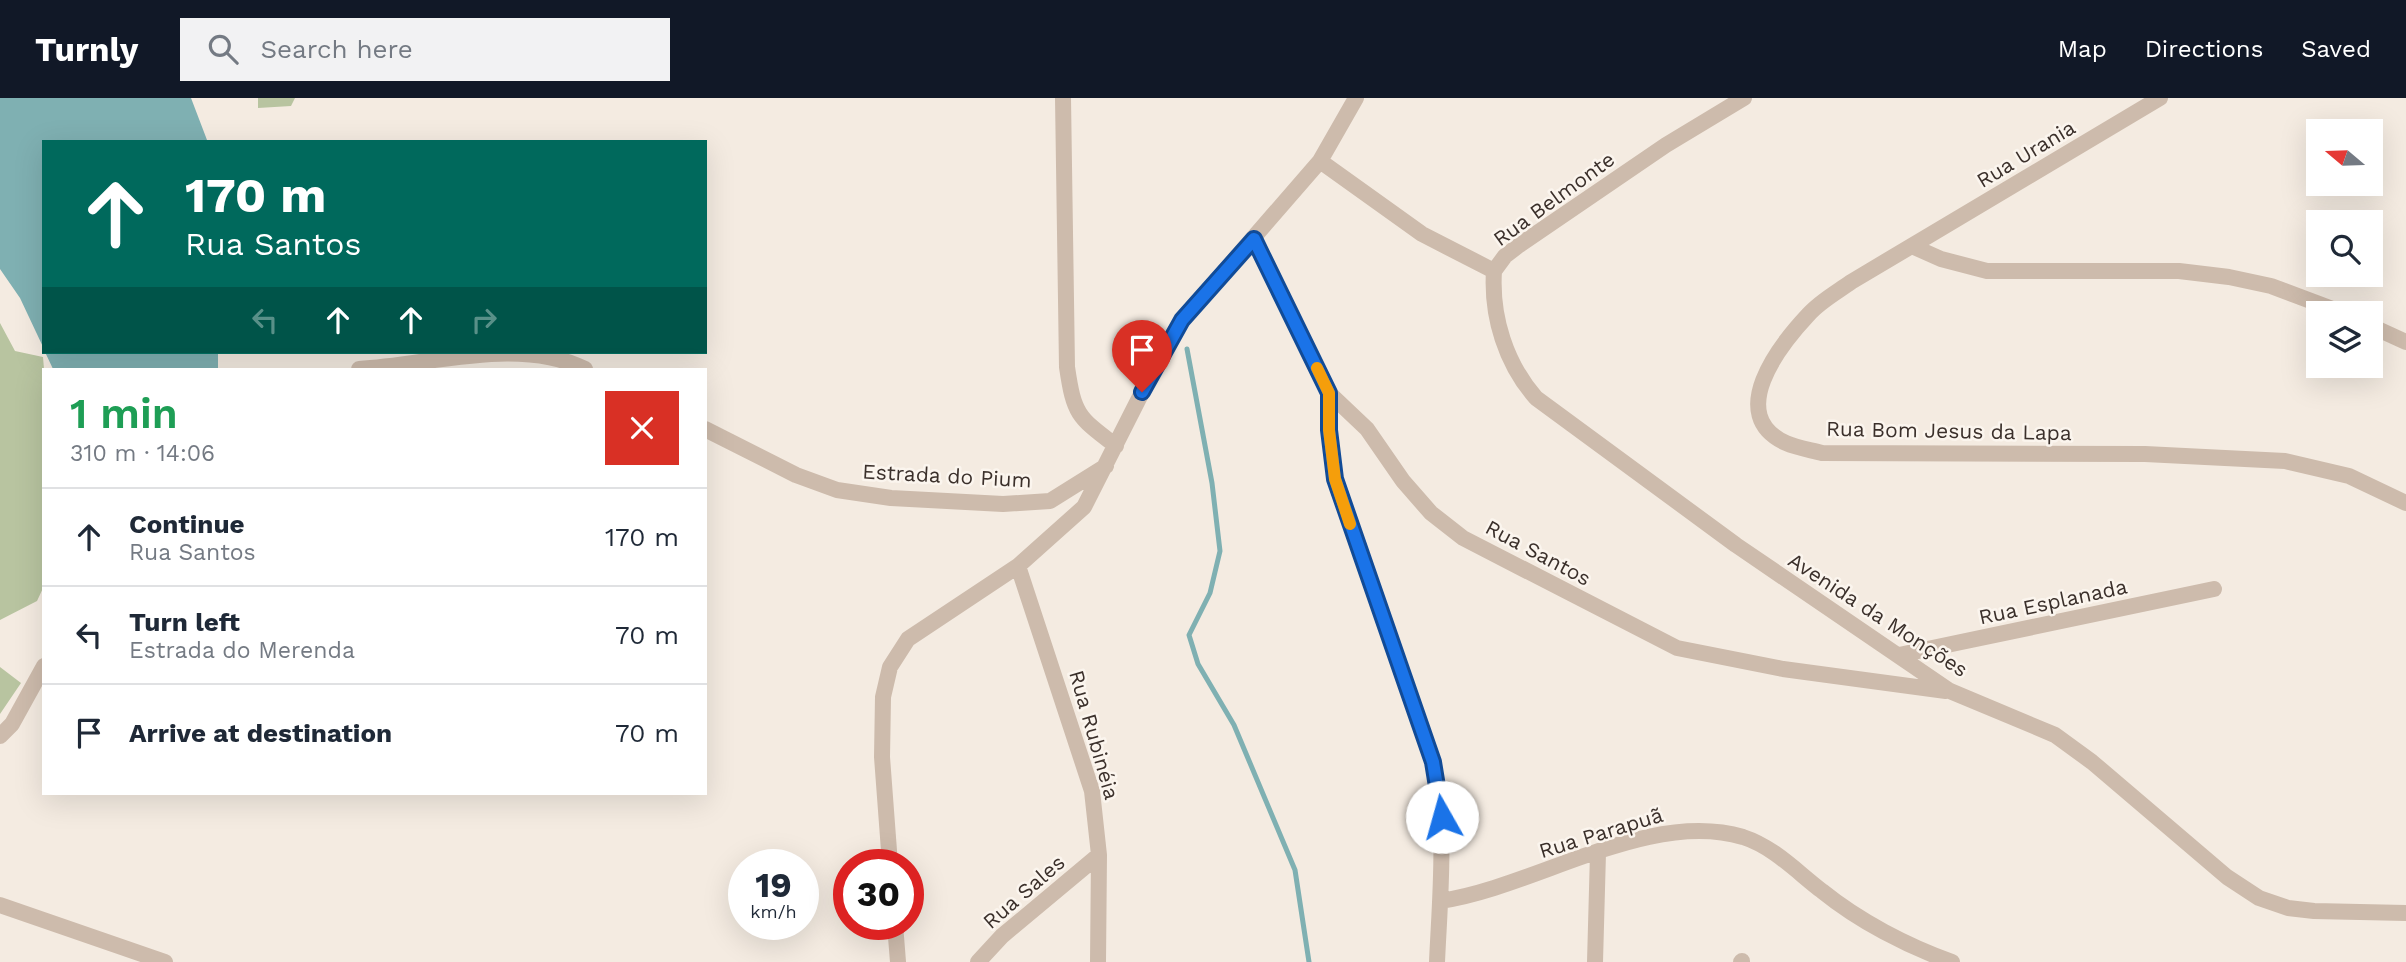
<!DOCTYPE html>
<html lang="en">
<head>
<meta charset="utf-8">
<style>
	body { margin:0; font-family:"Work Sans",sans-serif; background:#f2f2f3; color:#1f2937; height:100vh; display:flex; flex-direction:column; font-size:26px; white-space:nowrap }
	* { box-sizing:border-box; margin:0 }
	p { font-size:23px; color:#747a83 }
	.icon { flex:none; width:38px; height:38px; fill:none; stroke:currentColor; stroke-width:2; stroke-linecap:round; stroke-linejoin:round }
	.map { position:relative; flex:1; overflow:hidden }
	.details { position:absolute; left:42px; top:270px; width:665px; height:427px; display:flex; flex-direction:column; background:#fff; border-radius:0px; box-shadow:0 7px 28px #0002 }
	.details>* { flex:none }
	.guide { position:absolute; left:42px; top:42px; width:665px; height:214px; border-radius:0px; box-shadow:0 7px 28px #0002; background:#00695c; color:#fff; overflow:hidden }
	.needle { width:46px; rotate:289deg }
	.fabs { position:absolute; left:2306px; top:21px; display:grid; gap:14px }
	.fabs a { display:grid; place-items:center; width:77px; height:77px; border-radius:0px; background:#fff; box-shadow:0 7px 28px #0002; font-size:35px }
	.speed { position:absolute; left:728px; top:751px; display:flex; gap:14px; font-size:35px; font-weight:700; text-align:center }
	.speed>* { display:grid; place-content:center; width:91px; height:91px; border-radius:50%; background:#fff; box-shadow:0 7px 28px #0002; line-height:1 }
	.speed small { font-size:18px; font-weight:400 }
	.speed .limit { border:10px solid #d22; background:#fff; color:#111 }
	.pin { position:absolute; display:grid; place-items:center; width:60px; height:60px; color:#fff; margin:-72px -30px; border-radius:50% 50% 50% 0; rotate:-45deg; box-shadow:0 0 7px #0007 }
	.pin .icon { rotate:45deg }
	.me { position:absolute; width:77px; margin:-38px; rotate:353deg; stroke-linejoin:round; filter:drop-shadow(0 0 5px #0008) }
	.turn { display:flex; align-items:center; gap:24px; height:147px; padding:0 28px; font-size:32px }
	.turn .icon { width:91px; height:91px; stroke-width:2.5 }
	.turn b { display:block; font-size:49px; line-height:60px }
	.lanes { display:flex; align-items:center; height:66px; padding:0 28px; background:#0003; justify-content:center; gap:35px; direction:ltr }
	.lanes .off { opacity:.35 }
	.round { display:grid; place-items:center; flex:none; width:74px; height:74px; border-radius:0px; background:#f2f2f3 }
	.head { display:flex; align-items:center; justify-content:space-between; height:119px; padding:0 28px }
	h1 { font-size:42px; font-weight:600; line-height:52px; color:#1e9e55 }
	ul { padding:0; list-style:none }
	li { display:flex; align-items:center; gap:21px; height:98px; padding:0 28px; border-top:2px solid #e0e1e3 }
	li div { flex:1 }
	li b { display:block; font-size:26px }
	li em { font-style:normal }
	header { display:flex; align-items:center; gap:42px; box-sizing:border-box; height:98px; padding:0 35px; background:#111827; color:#fff }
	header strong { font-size:33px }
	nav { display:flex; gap:38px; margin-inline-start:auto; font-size:24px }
	.search { width:490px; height:63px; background:#f2f2f3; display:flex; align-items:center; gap:18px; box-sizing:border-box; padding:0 24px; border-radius:0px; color:#747a83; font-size:26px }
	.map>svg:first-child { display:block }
	.green { fill:#b8c4a0 }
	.water { fill:#7fb0b2 }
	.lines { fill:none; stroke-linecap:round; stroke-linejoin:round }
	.stream { stroke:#7fb0b2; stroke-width:5 }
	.minor { stroke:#cdbbac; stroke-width:16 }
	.route-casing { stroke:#114b97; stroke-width:18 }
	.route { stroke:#1a73e8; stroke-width:12 }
	.slow { stroke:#f59e0b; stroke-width:12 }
	.labels { text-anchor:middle; stroke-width:5; stroke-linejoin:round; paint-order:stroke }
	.street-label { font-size:21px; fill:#3b302b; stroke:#fbf5ee }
</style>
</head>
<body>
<header>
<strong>Turnly</strong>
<div class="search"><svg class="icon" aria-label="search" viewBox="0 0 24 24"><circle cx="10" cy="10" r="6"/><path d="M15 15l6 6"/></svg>Search here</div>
<nav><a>Map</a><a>Directions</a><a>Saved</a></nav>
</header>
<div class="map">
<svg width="2406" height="864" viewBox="0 0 2406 864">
	<rect width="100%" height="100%" fill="#f4ebe1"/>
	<path class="green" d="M258,0H295L291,8L258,10Z
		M0,225L15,253L43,259L44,271V488L37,503L0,522Z
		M0,569L21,585L0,616Z"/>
	<path class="water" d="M0,0H191L207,42L44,44V251L20,200L0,171Z
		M45,254H218V271H53Z"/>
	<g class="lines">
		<path class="stream" d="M1187,251L1212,385L1220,453L1210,495L1189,537L1198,566L1234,627L1295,772L1309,864"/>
		<path class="minor" d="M1063,0L1067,269C1074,317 1078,319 1116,348
			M2160,0L1851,184C1837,194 1819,204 1808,217C1779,248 1725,317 1786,345C1797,350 1811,352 1822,355L2145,356L2285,363L2349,378L2406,405
			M1320,63L1422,136L1494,173
			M1254,141L1329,295L1367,331L1403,383L1431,415L1463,440L1677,550L1783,571L1946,593
			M1914,149L1941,161L1987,173H2179L2229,179L2271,188L2343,215
			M1494,173C1491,219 1506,266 1536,300L1736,447L1950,593L2055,637L2092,664L2227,779L2259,800L2288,810L2314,813L2406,815
			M1494,173L1505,158L1518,148L1666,47L1744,0
			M2371,228L2406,244
			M359,271C431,267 519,238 585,271
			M1329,295V332L1335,381L1433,664C1447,730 1440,797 1437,864
			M705,331L796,377L837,392L891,400L1003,406L1050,403L1106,368
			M1018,468L1092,693L1099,757L1098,864
			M1899,557L2214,491
			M0,638L12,626L44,568
			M890,766L882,659L883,599L890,569L908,541L1018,468L1084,409L1163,253L1182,222L1320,63L1356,0
			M1440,803C1536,789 1648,711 1743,739C1774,749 1797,774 1822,793C1859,823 1907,848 1952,864
			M0,807L165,864
			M895,826L898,864
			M978,864L1002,838L1099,757
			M1595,864L1598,755
			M1741,864L1742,863"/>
	</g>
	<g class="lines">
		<defs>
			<path id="route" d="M1142,294L1182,222L1254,141L1329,295V332L1335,381L1433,664L1442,719"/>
		</defs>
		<use href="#route" class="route-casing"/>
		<use href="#route" class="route"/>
		<path class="slow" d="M1317,270L1329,295V332L1335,381L1350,426"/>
	</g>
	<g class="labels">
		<g class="street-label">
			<text transform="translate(2026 56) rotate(-31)" y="7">Rua Urania</text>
			<text transform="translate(1554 101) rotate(-36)" y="7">Rua Belmonte</text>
			<text transform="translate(1949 333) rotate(1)" y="7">Rua Bom Jesus da Lapa</text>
			<text transform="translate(947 378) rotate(3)" y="7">Estrada do Pium</text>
			<text transform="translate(1538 455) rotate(28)" y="7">Rua Santos</text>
			<text transform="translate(2053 504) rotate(-12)" y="7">Rua Esplanada</text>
			<text transform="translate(1878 517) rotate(33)" y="7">Avenida da Monções</text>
			<text transform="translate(1094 637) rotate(74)" y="7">Rua Rubinéia</text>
			<text transform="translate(1601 735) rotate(-17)" y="7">Rua Parapuã</text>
			<text transform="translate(1024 794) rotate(-41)" y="7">Rua Sales</text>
		</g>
	</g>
</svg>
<div class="fabs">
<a><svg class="needle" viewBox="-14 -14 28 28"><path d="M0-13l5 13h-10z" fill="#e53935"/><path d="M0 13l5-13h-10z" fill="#747a83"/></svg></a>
<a><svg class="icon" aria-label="search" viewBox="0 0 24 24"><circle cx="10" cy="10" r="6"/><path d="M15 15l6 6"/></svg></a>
<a><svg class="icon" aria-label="layers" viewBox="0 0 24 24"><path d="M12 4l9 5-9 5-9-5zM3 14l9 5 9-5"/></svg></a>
</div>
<div class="speed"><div>19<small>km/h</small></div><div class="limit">30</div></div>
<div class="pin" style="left:1142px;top:294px;background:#d93025"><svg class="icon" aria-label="arrive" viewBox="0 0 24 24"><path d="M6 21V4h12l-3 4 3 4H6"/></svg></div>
<svg class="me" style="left:1442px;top:719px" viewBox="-20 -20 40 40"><circle r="19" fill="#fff"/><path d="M0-13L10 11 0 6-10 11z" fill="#1a73e8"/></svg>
<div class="guide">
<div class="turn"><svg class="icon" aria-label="ahead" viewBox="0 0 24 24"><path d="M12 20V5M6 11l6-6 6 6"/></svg><div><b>170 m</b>Rua Santos</div></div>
<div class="lanes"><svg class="icon off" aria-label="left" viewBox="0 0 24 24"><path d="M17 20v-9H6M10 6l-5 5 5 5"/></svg><svg class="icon" aria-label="ahead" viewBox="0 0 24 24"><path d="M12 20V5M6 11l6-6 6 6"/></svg><svg class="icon" aria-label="ahead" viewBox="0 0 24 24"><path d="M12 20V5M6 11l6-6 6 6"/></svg><svg class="icon off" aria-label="right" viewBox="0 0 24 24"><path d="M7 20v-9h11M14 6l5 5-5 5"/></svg></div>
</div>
<section class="details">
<div class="head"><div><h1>1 min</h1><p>310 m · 14:06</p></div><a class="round" style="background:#d93025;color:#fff"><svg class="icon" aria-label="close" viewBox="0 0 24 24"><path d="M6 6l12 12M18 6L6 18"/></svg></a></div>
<ul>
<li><svg class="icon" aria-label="ahead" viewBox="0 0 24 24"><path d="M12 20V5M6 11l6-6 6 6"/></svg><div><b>Continue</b><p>Rua Santos</p></div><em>170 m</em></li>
<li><svg class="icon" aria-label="left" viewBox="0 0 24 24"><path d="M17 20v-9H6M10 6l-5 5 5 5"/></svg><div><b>Turn left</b><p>Estrada do Merenda</p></div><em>70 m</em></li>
<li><svg class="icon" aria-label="arrive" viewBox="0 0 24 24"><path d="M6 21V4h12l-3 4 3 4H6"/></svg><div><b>Arrive at destination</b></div><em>70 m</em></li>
</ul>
</section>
</div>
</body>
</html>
